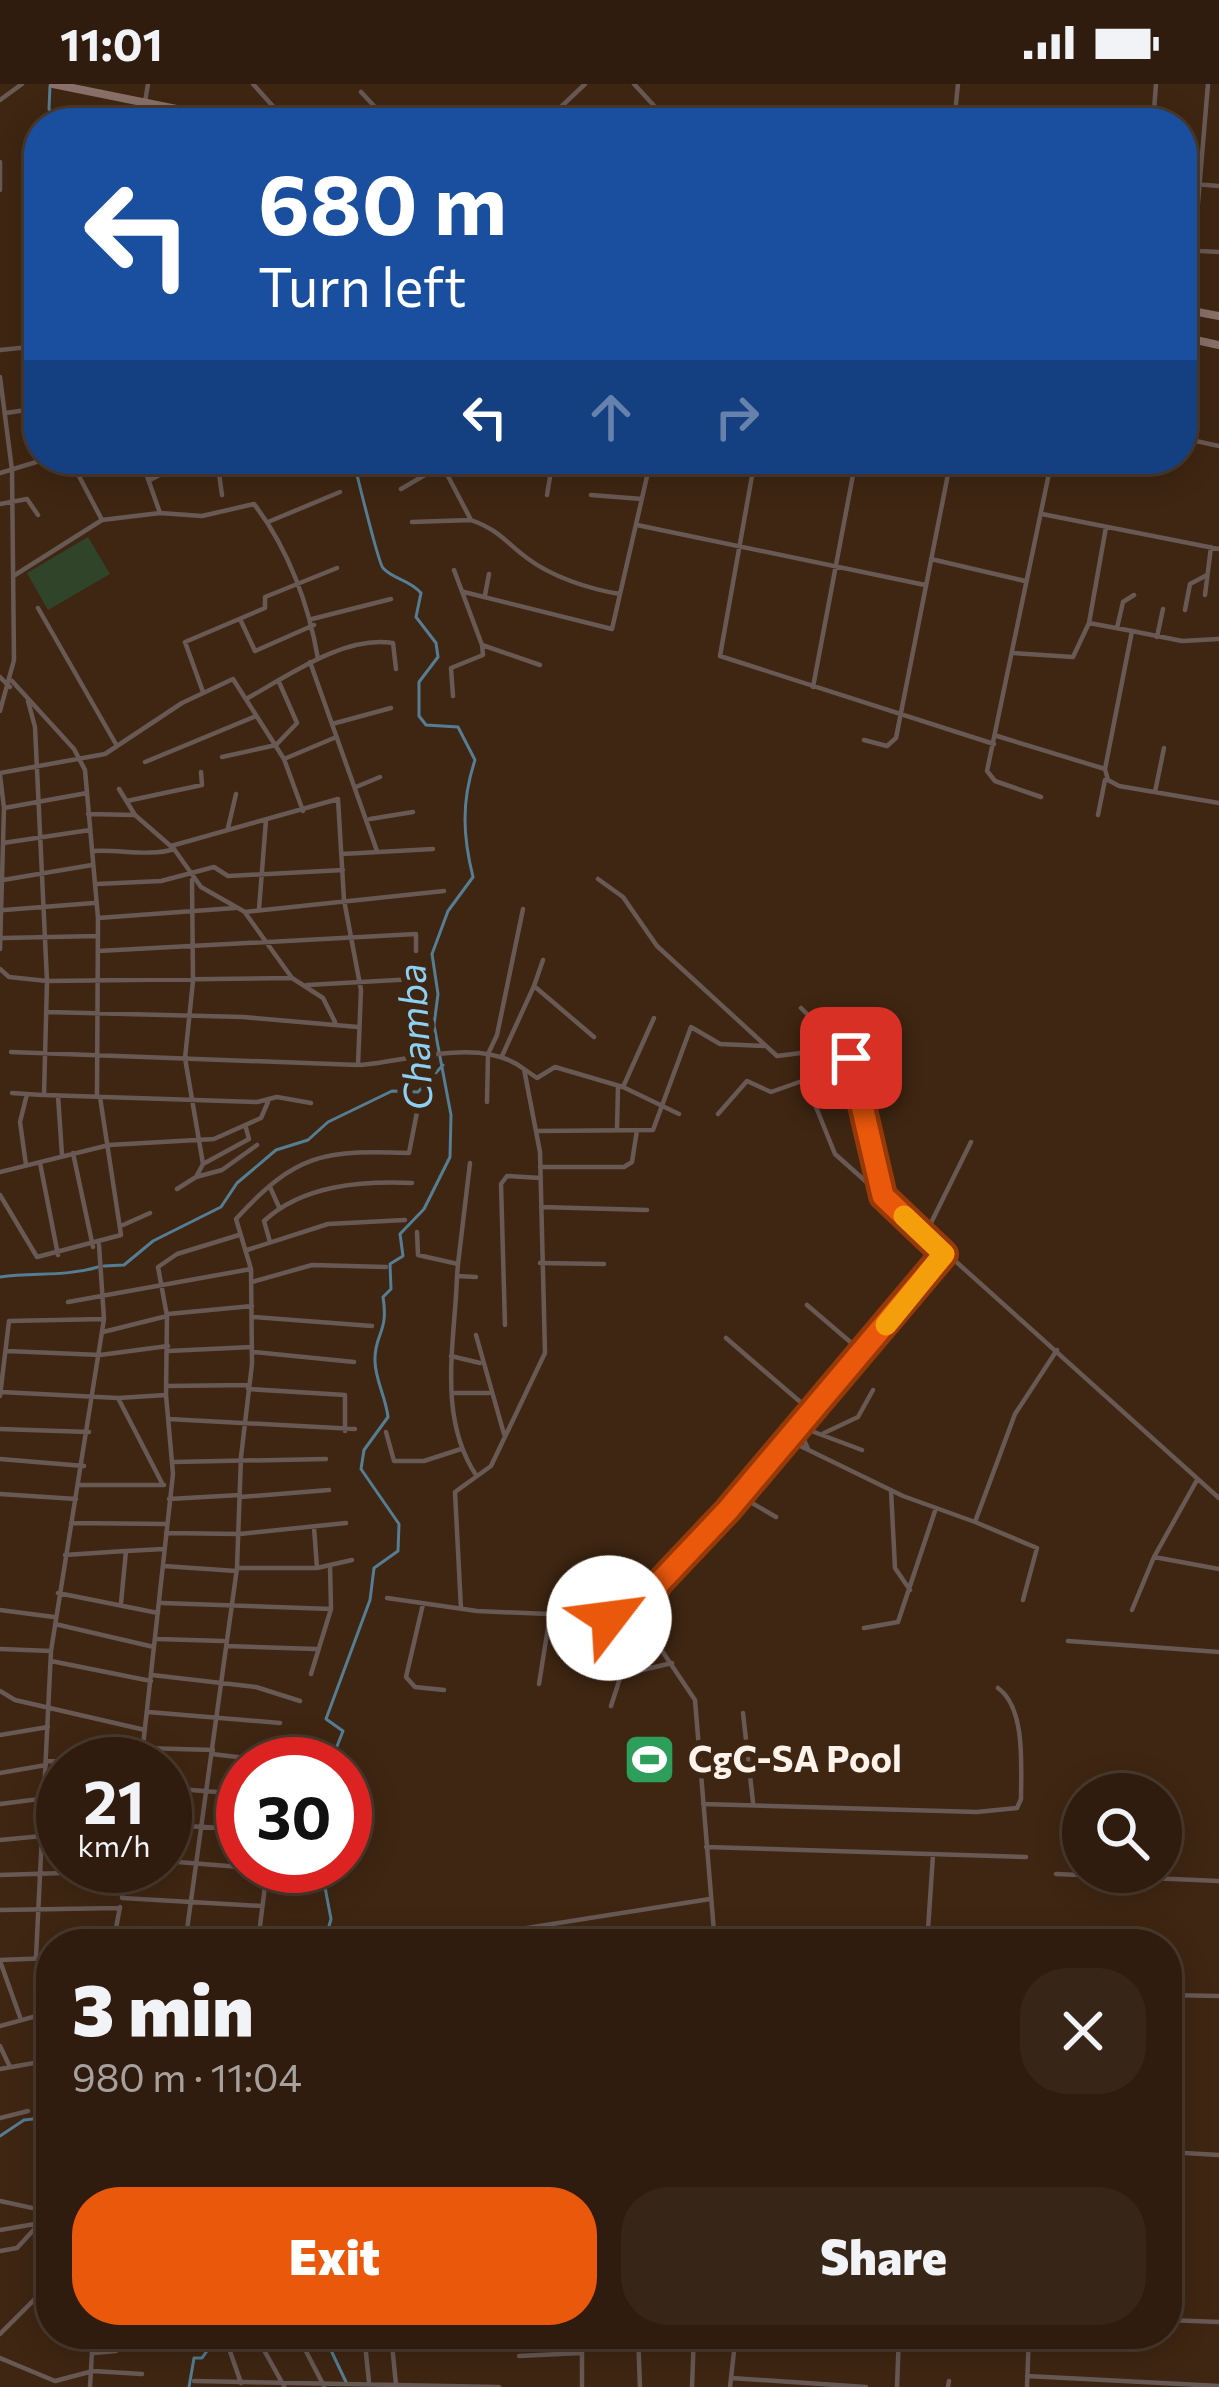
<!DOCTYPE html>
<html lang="en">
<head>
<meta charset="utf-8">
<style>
	body { margin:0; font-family:Commissioner,sans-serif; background:#372517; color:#f1f3f6; height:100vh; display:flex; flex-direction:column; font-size:45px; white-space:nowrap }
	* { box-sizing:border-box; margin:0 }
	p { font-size:39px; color:#a7a19e }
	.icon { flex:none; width:66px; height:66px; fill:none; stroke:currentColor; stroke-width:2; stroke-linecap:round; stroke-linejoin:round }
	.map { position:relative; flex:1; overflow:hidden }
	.sheet { position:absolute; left:36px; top:1845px; width:1146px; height:420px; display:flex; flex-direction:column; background:#2f1c0e; border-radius:48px; box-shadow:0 6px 30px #0003,0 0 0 3px #4a3a2e }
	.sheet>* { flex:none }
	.top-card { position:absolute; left:24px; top:24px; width:1173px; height:366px; border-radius:48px; box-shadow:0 6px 30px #0003,0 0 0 3px #4a3a2e; background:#1a4fa0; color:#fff; overflow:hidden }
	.buttons { position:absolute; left:1062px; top:1689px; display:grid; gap:24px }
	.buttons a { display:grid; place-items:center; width:120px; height:120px; border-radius:50%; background:#2f1c0e; box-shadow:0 6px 30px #0003,0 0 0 3px #4a3a2e; font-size:60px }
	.speed { position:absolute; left:36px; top:1653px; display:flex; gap:24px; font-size:60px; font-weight:700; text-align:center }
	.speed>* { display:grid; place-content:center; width:156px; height:156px; border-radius:50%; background:#2f1c0e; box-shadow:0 6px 30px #0003,0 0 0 3px #4a3a2e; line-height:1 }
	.speed small { font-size:30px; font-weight:400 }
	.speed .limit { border:18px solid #d22; background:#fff; color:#111 }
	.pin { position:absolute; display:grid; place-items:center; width:102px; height:102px; color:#fff; margin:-51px; border-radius:24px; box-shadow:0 6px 18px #0006 }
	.me { position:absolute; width:132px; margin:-66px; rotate:60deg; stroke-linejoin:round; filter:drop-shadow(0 0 9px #0008) }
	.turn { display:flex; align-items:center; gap:42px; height:252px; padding:0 36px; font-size:54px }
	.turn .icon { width:156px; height:156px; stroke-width:2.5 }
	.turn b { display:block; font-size:84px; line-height:102px }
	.lanes { display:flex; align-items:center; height:114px; padding:0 36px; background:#0003; justify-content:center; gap:60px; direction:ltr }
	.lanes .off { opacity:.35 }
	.round { display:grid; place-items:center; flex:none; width:126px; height:126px; border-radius:48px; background:#372517 }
	.head { display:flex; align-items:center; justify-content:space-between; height:204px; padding:0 36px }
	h1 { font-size:72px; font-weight:800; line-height:90px }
	.cta { display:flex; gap:24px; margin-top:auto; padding:24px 36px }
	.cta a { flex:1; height:138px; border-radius:48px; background:#ea580c; color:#fff; font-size:48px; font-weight:800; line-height:138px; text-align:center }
	.cta a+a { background:#372517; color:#f1f3f6 }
	.status { display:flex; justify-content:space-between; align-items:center; height:84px; padding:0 60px; background:#2f1c0e; direction:ltr }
	.status svg { height:33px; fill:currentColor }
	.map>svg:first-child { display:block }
	.green { fill:#30442a }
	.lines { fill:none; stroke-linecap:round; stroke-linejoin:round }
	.stream { stroke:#557d93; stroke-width:3 }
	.minor { stroke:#695955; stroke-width:4.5 }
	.secondary { stroke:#8a716a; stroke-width:8 }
	.route-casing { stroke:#983908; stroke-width:30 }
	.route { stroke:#ea580c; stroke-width:21 }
	.slow { stroke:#f59e0b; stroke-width:21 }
	.labels { text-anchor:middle; stroke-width:12; stroke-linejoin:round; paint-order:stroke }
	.poi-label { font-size:36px; font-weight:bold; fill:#fdf3eb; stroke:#3f2612; text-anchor:start }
	.water-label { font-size:39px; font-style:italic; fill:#8dd0f5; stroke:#3f2612 }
</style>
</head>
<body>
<div class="status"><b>11:01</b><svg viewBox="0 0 49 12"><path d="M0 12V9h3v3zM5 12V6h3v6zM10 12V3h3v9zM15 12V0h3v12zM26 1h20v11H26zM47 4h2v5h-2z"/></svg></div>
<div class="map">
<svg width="1219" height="2303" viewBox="0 0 1219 2303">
	<rect width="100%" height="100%" fill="#3f2612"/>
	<path class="green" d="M88,453L110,490L48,526L27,489Z"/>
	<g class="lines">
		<path class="stream" d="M50,2L49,25L58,39
			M104,1182L124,1181L153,1157L221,1123L237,1099L276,1066L308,1056L328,1038L392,1007L418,1008L443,981
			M0,1193C34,1188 65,1193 98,1183
			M330,1680L343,1647L326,1635L370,1516L374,1484L398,1467L399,1440L361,1385L364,1366L388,1333C386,1314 375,1295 375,1277C374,1250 389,1249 383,1213L391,1205L390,1180L403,1172L400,1150L424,1125L450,1073L451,1031L434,941L438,910L432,870L448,827L473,793C463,753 461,718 475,676L458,643L426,641L419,632V598L438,573L436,559L416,533L421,509C409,495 394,496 383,484C378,479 357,390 353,375
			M321,1782L331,1835L324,1860
			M0,2052L24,2036L51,2033
			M330,2250L328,2260L346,2298
			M189,2303L194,2274H202L219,2250"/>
		<path class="minor" d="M253,0L288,39
			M634,0L670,39
			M361,8L390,39
			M0,16L22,0
			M145,18L148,0
			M544,39L585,0
			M954,39L958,0
			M1153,39L1156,0
			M0,78V106
			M1182,99L1219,102
			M1182,166L1219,168
			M1194,166L1208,0
			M0,266L39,262
			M0,293L12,386L14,576L0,627
			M6,329L39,324
			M1182,354L1219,362
			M70,375L102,436
			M141,375L160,429L202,432L254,420C288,464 309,521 318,575
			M217,375L222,411
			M755,375L720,572L994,660
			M0,389L46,375
			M150,396L165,388L167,375
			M401,405L442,381
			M547,411L553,375
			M591,411L642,415
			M0,420L27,415L38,431
			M1042,430L1219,465
			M471,436C501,447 505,458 527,474C552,493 589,505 620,510
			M268,438L340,408
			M412,438L471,436L439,375
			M637,441L925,501
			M931,475L1025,497
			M454,486L482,561L540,581
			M15,491L102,436L160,429
			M464,508L612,545L651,375
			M485,511L489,490
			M1205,511L1211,463
			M38,524L117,662
			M1185,526L1190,500L1207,491
			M240,535L255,567L314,541
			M312,535L391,515
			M1089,539L1132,547L1105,685
			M1117,544L1123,518L1134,511
			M1132,547L1182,557L1219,555
			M1157,553L1163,525
			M1014,569L1073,573L1089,539L1106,443
			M310,578L377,767
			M0,593L10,603
			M12,597L74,665L85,686L98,834L97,1011
			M813,603L856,375
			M203,608L185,558L265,524V513L337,484
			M453,612L451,584L483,571L482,561
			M246,615C288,592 344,551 393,559L396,585
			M28,617L35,643L47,897L44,1011L257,1018L277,1013L311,1019
			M332,640L391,624
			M997,652L1105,685L1108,696L1119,702L1219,719
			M864,656L887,662L896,654L951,375
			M222,673L276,661L297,639L279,598
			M284,675L334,654
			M145,678L256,632
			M0,689L105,670L182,619L233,595L284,675L303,727
			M356,703L380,693
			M119,705L135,731
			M1155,708L1164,664
			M1041,713L995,697L987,687L1052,375
			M127,717L202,701L201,688
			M4,724L87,709
			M88,730L135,731L174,765L201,803L245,828L444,807
			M1098,731L1105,696
			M370,735L413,728
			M228,744L236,710
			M3,759L90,746
			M93,767C119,765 150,773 174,765
			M342,770L433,765
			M598,795L623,813L657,862L777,972L841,964
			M3,796L92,781
			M97,800L161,797L214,783L228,792L343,786
			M259,825L266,736
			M4,826L94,819
			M246,830L292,894L323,914L335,938
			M98,834L235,824
			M3,854L98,852
			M0,865L4,724L0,691
			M98,867L416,850V867
			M0,885L9,893L47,897L292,894
			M307,901L415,895
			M534,902L543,876
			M801,924L851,974L883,1112L1219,1414
			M47,928L243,933L358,943
			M11,968L358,981L361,906L344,816L338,715L171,762
			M502,972L534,902L594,953
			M360,981C409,977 482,952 524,985L540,1068L545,1269L491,1382L455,1408L461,1525
			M524,985L537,994L555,983L623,1003L679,1030
			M623,1003L654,934
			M12,1009L42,1011
			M58,1012L62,1071
			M487,1018L488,970L497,951L523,825
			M867,1025L893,1006
			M718,1030L747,997L771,1008L805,996L835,1070L881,1111
			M617,1045L618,1002
			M538,1047L653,1046L691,943L720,960L764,962
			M73,1069L93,1163
			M40,1079L58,1171
			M203,1080L249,1055L246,1044
			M26,1081L20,1038L27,1010
			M540,1083H624L632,1078L637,1046
			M0,1088L109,1061L214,1055L261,1034L268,1018
			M196,1093L222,1086L257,1061
			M270,1103L279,1123
			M177,1105L196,1093L203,1080L185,974L193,897L192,796
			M0,1111L37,1173L121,1151L100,1013
			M541,1123L647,1126
			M123,1141L150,1129
			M417,1148L418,1171L458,1180L457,1192L476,1193
			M925,1151L971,1058
			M270,1158L264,1137C303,1101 360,1097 412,1099
			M247,1166L328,1140L405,1136
			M540,1179L604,1180
			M458,1180L470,1079
			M457,1192C455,1258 437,1332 476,1391
			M252,1198L312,1181L386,1183
			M68,1218L251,1185
			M807,1221L862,1268
			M168,1230L252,1222
			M253,1233L372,1242
			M505,1241L501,1100L507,1092L540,1094
			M103,1248L167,1232
			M476,1251L504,1350
			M726,1254L812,1328
			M7,1267L100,1271L168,1262
			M168,1267L252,1263
			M253,1268L354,1278
			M451,1272L480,1279
			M167,1302L249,1301
			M248,1305L345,1311V1347
			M1,1308L118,1314L163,1401
			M453,1309H489
			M0,1312L9,1237L104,1235
			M118,1314L166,1311
			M168,1335L355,1345
			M798,1342L862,1366
			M798,1342L808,1365
			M0,1345L89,1348
			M386,1348L394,1377H424L461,1365
			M824,1349L858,1333L873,1306
			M788,1356L903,1412L975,1438L1015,1330L1057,1266
			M0,1375L84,1382
			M173,1378L326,1375
			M1197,1396L1154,1473L1219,1485
			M80,1401H164
			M891,1406L895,1484L910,1506
			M0,1410L76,1415
			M740,1412L776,1433
			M240,1413L329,1406
			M169,1415L240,1411
			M975,1438L1037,1464L1023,1516
			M71,1439L167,1440
			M314,1443L317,1484
			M166,1449L240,1450L346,1439
			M65,1471L125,1467
			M164,1482L236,1487
			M237,1484H317L352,1476
			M58,1509L158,1529
			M387,1514L477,1527L640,1534
			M121,1519L126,1467L164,1465
			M162,1519L331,1525
			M423,1520L406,1593L415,1603L444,1606
			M0,1526L54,1533
			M1132,1526L1154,1473
			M55,1540L154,1563
			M864,1544L898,1538L936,1424
			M157,1555L223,1557
			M1068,1557L1219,1568
			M226,1562L316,1565
			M0,1565L51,1567
			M51,1577L151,1597
			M311,1590L331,1525L330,1482
			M152,1591L256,1603L300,1617
			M539,1600L550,1531
			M0,1607L15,1616L145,1646
			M611,1622L621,1591L672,1579
			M148,1628L280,1639
			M743,1629L753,1718
			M0,1651L48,1643
			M143,1664L213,1666
			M212,1670L288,1679
			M46,1677L142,1679
			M141,1680L173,1390L166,1311L167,1232L158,1183L177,1170L239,1151
			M0,1689L46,1681
			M165,1704L243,1710
			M0,1720L63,1712
			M703,1720L977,1728L1017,1724L1021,1715C1021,1683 1026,1624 998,1604
			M165,1741L243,1745
			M0,1756L63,1750
			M706,1763L1026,1773
			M165,1777L303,1788
			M1056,1790L1219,1797
			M0,1791L95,1788L126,1795
			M122,1812L128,1782
			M122,1814L262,1822
			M0,1826L120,1824
			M713,1849L1029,1860
			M114,1852L258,1858
			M258,1858L267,1786
			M113,1860L120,1823
			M185,1860L237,1484L241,1373L252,1280L251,1185L236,1135C296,1069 324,1066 409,1069L417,1028
			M466,1860L495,1849L710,1815
			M715,1860L695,1616L640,1534V1524L944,1170
			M927,1860L933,1771
			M36,1873L51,1567L104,1235L99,1161
			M0,1876L51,1874
			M0,1877L20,1933
			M1167,1911L1219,1912
			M0,1942L51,1928
			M0,1962L10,1983
			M0,1985L51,1976
			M0,2034L28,2027
			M1167,2068L1219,2071
			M0,2117L51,2128
			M0,2146L35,2140
			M0,2167L17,2164L51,2127
			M1167,2236L1219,2238
			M0,2250L51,2199
			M224,2250L241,2299
			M255,2250L284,2302
			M297,2250L324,2302
			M364,2250L369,2298
			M391,2250L396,2301
			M638,2250L640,2303
			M94,2269L116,2267L137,2250
			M519,2272L581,2269
			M0,2274L55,2297L93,2287L142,2290
			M1027,2292L1219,2302
			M731,2294L866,2303
			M194,2297L499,2303
			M90,2303L93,2250
			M582,2303V2250
			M692,2303L694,2250
			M730,2303L736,2250
			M897,2303L899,2250
			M948,2303L949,2297
			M1027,2303L1029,2250"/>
		<path class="secondary" d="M53,0L246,39
			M1182,225L1219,232
			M1182,253L1219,261"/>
	</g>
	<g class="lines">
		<defs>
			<path id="route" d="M609,1534H640L659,1499L728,1426L944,1170L883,1112L851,974"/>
		</defs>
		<use href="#route" class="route-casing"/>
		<use href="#route" class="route"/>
		<path class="slow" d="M886,1241L944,1170L904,1132"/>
	</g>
	<defs>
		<symbol id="stadium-square" viewBox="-11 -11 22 22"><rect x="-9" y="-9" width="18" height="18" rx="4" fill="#2e9e5b" stroke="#3f2612"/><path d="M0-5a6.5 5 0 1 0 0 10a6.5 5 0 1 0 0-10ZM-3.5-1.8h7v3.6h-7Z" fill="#fff"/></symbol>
	</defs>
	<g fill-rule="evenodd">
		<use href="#stadium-square" x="620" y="1646" width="59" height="59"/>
	</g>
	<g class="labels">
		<g class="poi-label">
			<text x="688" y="1688">CgC-SA Pool</text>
		</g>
		<g class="water-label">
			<text transform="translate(415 953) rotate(-93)" y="14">Chamba</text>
		</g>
	</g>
</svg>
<div class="buttons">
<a><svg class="icon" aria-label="search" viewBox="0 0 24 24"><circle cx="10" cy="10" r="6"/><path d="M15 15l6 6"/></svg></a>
</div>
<div class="speed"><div>21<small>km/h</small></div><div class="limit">30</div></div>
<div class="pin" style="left:851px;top:974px;background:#d93025"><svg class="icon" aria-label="arrive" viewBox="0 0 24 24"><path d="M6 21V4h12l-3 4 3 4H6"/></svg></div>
<svg class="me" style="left:609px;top:1534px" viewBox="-20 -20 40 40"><circle r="19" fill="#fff"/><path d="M0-13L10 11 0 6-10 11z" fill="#ea580c"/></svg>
<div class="top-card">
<div class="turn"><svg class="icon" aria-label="left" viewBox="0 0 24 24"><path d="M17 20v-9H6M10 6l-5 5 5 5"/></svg><div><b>680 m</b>Turn left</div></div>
<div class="lanes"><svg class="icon" aria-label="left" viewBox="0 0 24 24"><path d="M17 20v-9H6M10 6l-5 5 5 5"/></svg><svg class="icon off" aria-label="ahead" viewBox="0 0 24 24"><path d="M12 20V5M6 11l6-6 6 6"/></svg><svg class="icon off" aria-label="right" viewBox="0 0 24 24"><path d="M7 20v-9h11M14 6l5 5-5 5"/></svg></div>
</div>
<section class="sheet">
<div class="head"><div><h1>3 min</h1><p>980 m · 11:04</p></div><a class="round"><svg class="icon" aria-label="close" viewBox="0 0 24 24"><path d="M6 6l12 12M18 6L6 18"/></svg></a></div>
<div class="cta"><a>Exit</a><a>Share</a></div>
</section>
</div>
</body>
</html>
